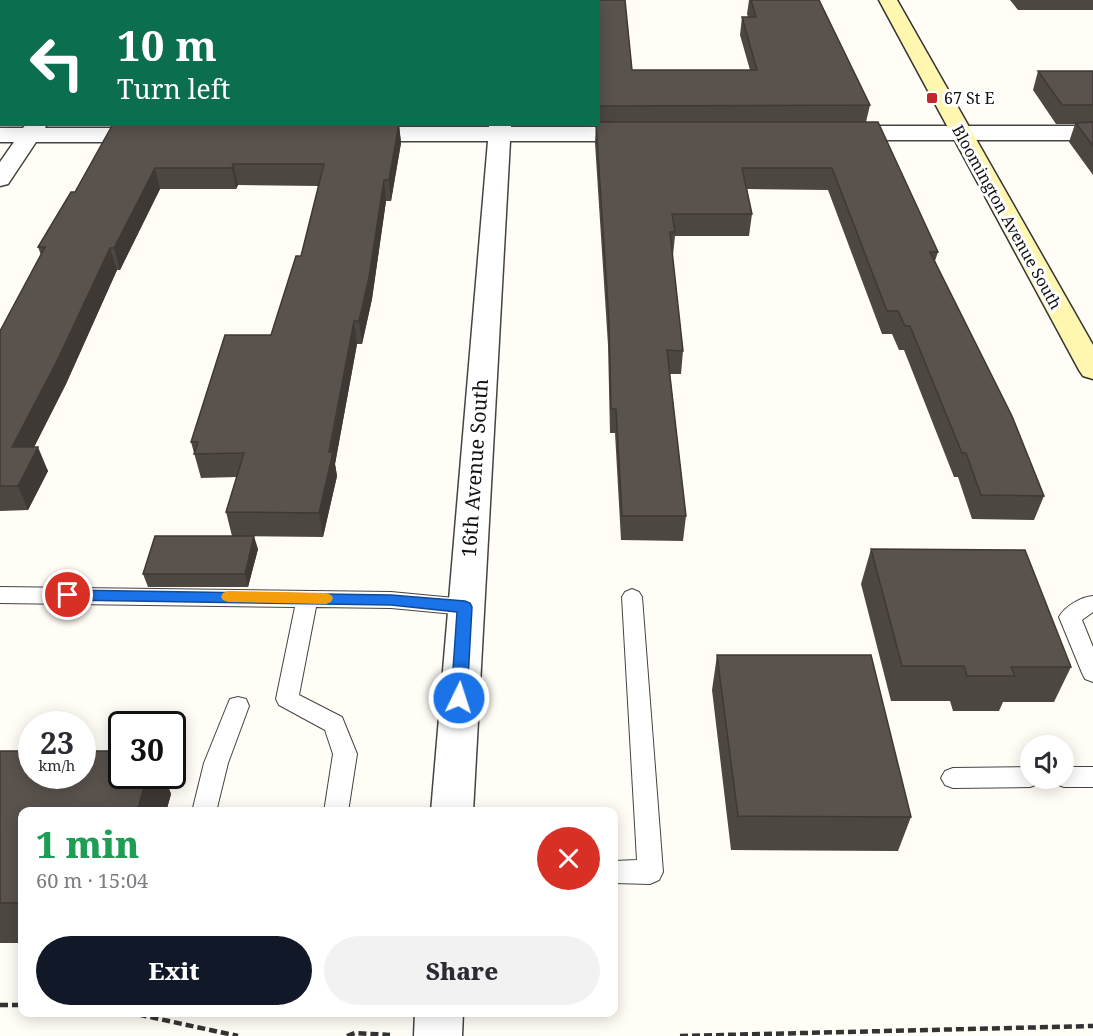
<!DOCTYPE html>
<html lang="en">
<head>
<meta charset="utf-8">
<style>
	body { margin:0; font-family:"Noto Serif",serif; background:#f2f2f3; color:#2b2b33; height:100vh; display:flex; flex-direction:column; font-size:22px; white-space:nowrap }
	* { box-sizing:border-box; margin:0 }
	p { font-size:20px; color:#7c7c81 }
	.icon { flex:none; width:33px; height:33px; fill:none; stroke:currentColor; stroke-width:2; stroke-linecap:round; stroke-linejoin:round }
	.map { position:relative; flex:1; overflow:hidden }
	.panel { position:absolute; left:18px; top:807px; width:600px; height:210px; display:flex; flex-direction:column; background:#fff; border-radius:12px; box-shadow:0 3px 15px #0003 }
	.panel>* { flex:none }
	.banner { position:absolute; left:0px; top:0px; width:600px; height:126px; box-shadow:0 3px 15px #0003; background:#0b6e4f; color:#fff; overflow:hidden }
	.buttons { position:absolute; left:1020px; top:735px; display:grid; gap:12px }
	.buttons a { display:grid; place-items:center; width:54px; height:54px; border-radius:50%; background:#fff; box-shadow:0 3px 15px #0003; font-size:30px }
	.speed { position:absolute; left:18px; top:711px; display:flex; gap:12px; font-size:30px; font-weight:700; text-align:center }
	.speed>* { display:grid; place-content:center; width:78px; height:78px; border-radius:50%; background:#fff; box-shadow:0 3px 15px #0003; line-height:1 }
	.speed small { font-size:15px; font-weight:400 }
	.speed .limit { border:3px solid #111; border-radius:9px; background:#fff; color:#111 }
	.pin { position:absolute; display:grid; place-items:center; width:51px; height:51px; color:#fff; margin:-26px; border:3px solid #fff; border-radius:50%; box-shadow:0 2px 6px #0007 }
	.me { position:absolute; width:66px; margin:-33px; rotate:4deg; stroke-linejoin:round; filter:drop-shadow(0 0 4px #0008) }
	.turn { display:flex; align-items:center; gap:21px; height:126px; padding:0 18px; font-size:27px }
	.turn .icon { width:78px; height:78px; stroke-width:2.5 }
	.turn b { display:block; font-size:42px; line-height:51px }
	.round { display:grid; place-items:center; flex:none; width:63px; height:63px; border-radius:32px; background:#f2f2f3 }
	.summary { display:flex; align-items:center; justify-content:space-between; height:102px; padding:0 18px }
	h1 { font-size:36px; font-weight:800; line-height:45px; color:#1e9e55 }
	.cta { display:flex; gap:12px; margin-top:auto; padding:12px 18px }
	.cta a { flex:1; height:69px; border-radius:36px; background:#111827; color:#fff; font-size:24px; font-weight:800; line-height:69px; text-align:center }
	.cta a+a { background:#f2f2f3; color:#2b2b33 }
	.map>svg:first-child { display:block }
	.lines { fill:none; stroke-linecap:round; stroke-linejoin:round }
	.lane-casing { stroke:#444; stroke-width:2 }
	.street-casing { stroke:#444; stroke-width:3 }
	.secondary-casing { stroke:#333; stroke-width:3 }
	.path { stroke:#333; stroke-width:4.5; stroke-dasharray:8 4; stroke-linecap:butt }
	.lane { fill:#fff; fill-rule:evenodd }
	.street { fill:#fff; fill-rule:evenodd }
	.secondary { fill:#fff6b0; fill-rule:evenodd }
	.wall { fill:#4d4742 }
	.shaded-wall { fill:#3f3936 }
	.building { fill:#5a524d; stroke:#3f3936; stroke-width:1.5 }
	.route { fill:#1a73e8; stroke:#114b97; stroke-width:1.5 }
	.slow { fill:#f59e0b }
	.poi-dot { fill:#c4262e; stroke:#fff; stroke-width:2 }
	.labels { text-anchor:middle; stroke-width:6; stroke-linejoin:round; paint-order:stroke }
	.far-poi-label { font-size:16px; fill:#111; stroke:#fff; text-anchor:start }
	.far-street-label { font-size:16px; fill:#111; stroke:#fff }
	.street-label { font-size:20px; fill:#111; stroke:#fff }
</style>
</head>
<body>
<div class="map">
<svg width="1093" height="1036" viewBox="0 0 1093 1036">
	<rect width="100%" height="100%" fill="#fffdf5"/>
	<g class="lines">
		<defs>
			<path id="lane" d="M0,587L391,592L465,599L472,601L476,607L472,613L465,615L391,608L316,607L299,695L342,717L357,754L348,812H324L333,754L325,730L279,705L276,699L295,607L0,603Z
				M632,589L639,592L642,597L663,872L659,880L650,884L614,883V861L637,860L622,597L625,592Z
				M1093,596V612L1082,620L1093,647V682L1085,679L1082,673L1059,617C1065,606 1081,597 1093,596Z
				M238,697L246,699L249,706L228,763L216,812H192L204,763L227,706L230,699Z
				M1030,767V778H1041L1038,784L1030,787L953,788L945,785L941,778L945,771L953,768Z
				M1064,767H1093V787H1064L1056,784L1053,778H1064Z"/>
			<path id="street" d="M113,0H131L112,2Z
				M499,0H517L498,2Z
				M26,124H47L45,128H152L160,130L163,135L160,140L152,142H36L8,184L0,186V162L14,142H0V128H23Z
				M489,124H511V127H641L649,129L652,134L649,139L641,141H510L473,812H431L488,141H357L349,139L346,134L349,129L357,127H489Z
				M840,126H1093V140H840L832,138L829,133L832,128Z
				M415,1012H463L462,1036H414Z"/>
			<path id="secondary" d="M879,0H897L1093,345V379L1083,376L1079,370Z"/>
		</defs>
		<use href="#lane" class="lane-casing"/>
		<use href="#street" class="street-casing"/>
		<use href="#secondary" class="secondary-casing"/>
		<path class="path" d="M0,1005H22
			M127,1012L238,1036
			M347,1036L355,1033L390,1035
			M680,1036L1093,1026"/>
		<use href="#lane" class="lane"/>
		<use href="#street" class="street"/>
		<use href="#secondary" class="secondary"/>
	</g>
	<path class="wall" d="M587,0H625L632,70H750L740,35L742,17H748L747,14L749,0H819L870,105L866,122L938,252L935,261L1044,496L1034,520L972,519L958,477H954L904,350H899L892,334H882L828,190L747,189L752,214L749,236H675L673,255H672L683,351L681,374H670L686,516L683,541L621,540L615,433H610L608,345L595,143L596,125L594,124H598V2H587Z
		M1010,0H1093V10H1018Z
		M1038,71H1093V175L1069,142L1075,124H1056L1033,90Z
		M113,124H403V126H399L401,143L391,201H386L372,299L362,344H357L335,464L337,476L323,537L232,536L226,512L237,477L201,478L191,442L271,335L301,256L319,186L238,185L236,189H160L120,270H117L66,384L34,447L48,471L28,510L0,511V331L41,255L38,247L75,192Z
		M258,549L248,587H148L143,574Z
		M871,549L1071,667L1054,702H1003L999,711H953L950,701H891L861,584Z
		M717,655L911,817L898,851L731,850L712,690Z
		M0,751L122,776H164L171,794L166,812H22V943H0Z"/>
	<path class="shaded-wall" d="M259,0H267L268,2H258Z
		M399,124L401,143L391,201L389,180Z
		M233,164L238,185L236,189L232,168Z
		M155,168L160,189L120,270L114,248Z
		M384,180L386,201L372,299L362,344L359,321Z
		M110,248L117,270L66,384L22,471L12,447Z
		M354,321L357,344L335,464L337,476L323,537L319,513Z
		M38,447L48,471L28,510L18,486Z
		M254,536L258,549L248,587L245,574Z
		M147,776H164L171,794L166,812H137Z"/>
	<path class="building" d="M188,0H259L258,2H187Z
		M353,0H422V2H352Z
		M588,0H625L632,70H757L742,17H756L751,0H819L870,105L598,106V2H588Z
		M1038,71H1093V105H1062Z
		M598,122H878L938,252H930L1012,416L1044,496L981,495L966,453H962L910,326H905L898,311H887L832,168H742L752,214H672L675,232H670L683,351L667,350L686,516H622L616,409H611L609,321L596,124H598Z
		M1093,122V146L1076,123Z
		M113,124H399L389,180H384L369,277L359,321H354L329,452H333L319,513L226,512L244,453L194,454L198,442H191L225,335H271L296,256H301L324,164H233L232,168H155L114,248H110L57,361L12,447H38L18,486H0V331L45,247H38L71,192H75Z
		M155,536H254L245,574H143Z
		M871,549L1025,550L1071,667H1011L1015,676H967L964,666H902Z
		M717,655H871L911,817L738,816Z
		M0,751H32V776H82V751H122V776H147L137,812H22V903H0Z"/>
	<path class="route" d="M68,590L391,595L465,601L470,603L472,607L467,698L465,702L459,704L454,702L451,698L457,612L391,605L68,600L61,595Z"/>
	<path class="slow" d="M228,591L326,593L331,595L333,598L331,602L326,604L228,602L223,600L221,597L223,593Z"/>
	<rect class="poi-dot" x="926" y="92" width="12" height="12" rx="3"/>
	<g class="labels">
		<g class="far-poi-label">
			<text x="944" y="104">67 St E</text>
		</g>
		<g class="far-street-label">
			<text transform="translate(1007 217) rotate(61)" y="6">Bloomington Avenue South</text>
		</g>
		<g class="street-label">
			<text transform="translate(475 468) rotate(-86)" y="7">16th Avenue South</text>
		</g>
	</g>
</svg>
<div class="buttons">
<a><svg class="icon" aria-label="sound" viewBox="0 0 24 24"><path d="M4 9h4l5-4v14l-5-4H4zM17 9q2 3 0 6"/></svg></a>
</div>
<div class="speed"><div>23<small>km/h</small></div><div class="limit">30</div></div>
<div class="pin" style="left:68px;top:595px;background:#d93025"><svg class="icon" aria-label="arrive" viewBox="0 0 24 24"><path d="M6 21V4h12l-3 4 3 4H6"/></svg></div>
<svg class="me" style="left:459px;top:698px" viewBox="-20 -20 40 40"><circle r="17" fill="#1a73e8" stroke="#fff" stroke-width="3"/><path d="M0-11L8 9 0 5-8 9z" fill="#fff"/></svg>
<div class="banner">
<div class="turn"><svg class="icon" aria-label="left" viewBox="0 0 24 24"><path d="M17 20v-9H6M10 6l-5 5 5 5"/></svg><div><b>10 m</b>Turn left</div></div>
</div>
<section class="panel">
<div class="summary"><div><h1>1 min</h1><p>60 m · 15:04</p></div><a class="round" style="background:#d93025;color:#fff"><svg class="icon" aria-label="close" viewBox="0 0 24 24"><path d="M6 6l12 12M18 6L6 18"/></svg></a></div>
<div class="cta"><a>Exit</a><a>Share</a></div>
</section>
</div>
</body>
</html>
